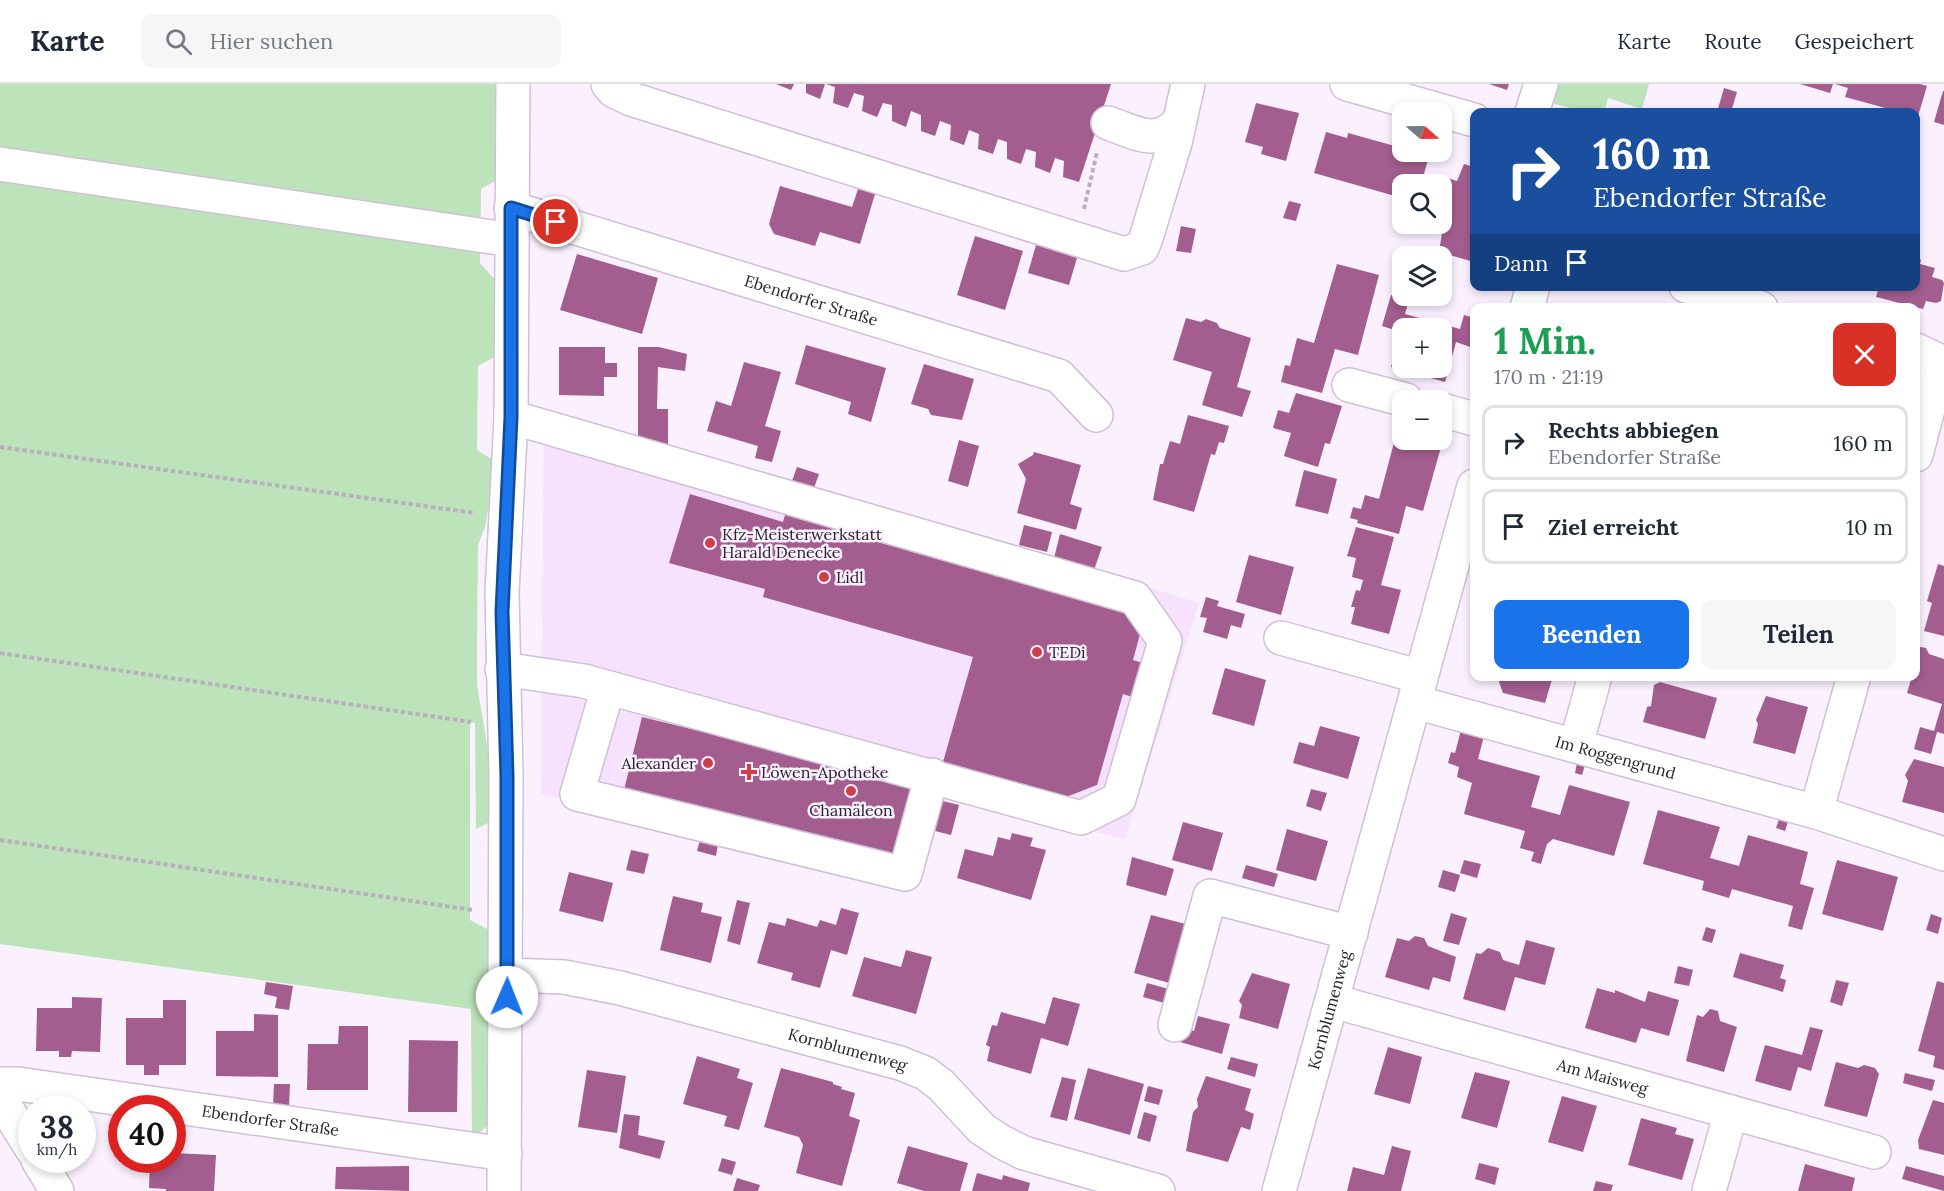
<!DOCTYPE html>
<html lang="de">
<head>
<meta charset="utf-8">
<style>
	body { margin:0; font-family:Lora,serif; background:#f6f6f7; color:#1f2937; height:100vh; display:flex; flex-direction:column; font-size:22px; white-space:nowrap }
	* { box-sizing:border-box; margin:0 }
	p { font-size:20px; color:#747a83 }
	.icon { flex:none; width:33px; height:33px; fill:none; stroke:currentColor; stroke-width:2; stroke-linecap:round; stroke-linejoin:round }
	.map { position:relative; flex:1; overflow:hidden }
	.sheet { position:absolute; left:1470px; top:219px; width:450px; height:378px; display:flex; flex-direction:column; background:#fff; border-radius:12px; box-shadow:0 3px 9px #0003 }
	.sheet>* { flex:none }
	.top-card { position:absolute; left:1470px; top:24px; width:450px; height:183px; border-radius:12px; box-shadow:0 3px 9px #0003; background:#1a4fa0; color:#fff; overflow:hidden }
	.needle { width:39px; rotate:110deg }
	.buttons { position:absolute; left:1392px; top:18px; display:grid; gap:12px }
	.buttons a { display:grid; place-items:center; width:60px; height:60px; border-radius:12px; background:#fff; box-shadow:0 3px 9px #0003; font-size:30px }
	.speed { position:absolute; left:18px; top:1011px; display:flex; gap:12px; font-size:30px; font-weight:700; text-align:center }
	.speed>* { display:grid; place-content:center; width:78px; height:78px; border-radius:50%; background:#fff; box-shadow:0 3px 9px #0003; line-height:1 }
	.speed small { font-size:15px; font-weight:400 }
	.speed .limit { border:9px solid #d22; background:#fff; color:#111 }
	.pin { position:absolute; display:grid; place-items:center; width:51px; height:51px; color:#fff; margin:-26px; border:3px solid #fff; border-radius:50%; box-shadow:0 2px 6px #0007 }
	.me { position:absolute; width:66px; margin:-33px; rotate:1deg; stroke-linejoin:round; filter:drop-shadow(0 0 4px #0008) }
	.turn { display:flex; align-items:center; gap:21px; height:126px; padding:0 24px; font-size:27px }
	.turn .icon { width:78px; height:78px; stroke-width:2.5 }
	.turn b { display:block; font-size:42px; line-height:51px }
	.then { display:flex; align-items:center; height:57px; padding:0 24px; background:#0003; gap:12px; font-size:22px }
	.round { display:grid; place-items:center; flex:none; width:63px; height:63px; border-radius:12px; background:#f6f6f7 }
	.summary { display:flex; align-items:center; justify-content:space-between; height:102px; padding:0 24px }
	h1 { font-size:36px; font-weight:800; line-height:45px; color:#1e9e55 }
	.button { display:flex; gap:12px; margin-top:auto; padding:12px 24px }
	.button a { flex:1; height:69px; border-radius:12px; background:#1a73e8; color:#fff; font-size:24px; font-weight:800; line-height:69px; text-align:center }
	.button a+a { background:#f6f6f7; color:#1f2937 }
	ul { padding:0; list-style:none }
	li { display:flex; align-items:center; gap:18px; height:75px; margin:0 12px 9px; padding:0 12px; border:3px solid #e0e1e3; border-radius:12px }
	li div { flex:1 }
	li b { display:block; font-size:22px }
	li em { font-style:normal }
	header { display:flex; align-items:center; gap:36px; box-sizing:border-box; height:84px; padding:0 30px; background:#fff; border-bottom:2px solid #e0e1e3 }
	header strong { font-size:28px }
	nav { display:flex; gap:33px; margin-inline-start:auto; font-size:21px }
	.search { width:420px; height:54px; background:#f6f6f7; display:flex; align-items:center; gap:15px; box-sizing:border-box; padding:0 21px; border-radius:12px; color:#747a83; font-size:22px }
	.map>svg:first-child { display:block }
	.built { fill:#f6e1ff }
	.green { fill:#bde3ba }
	.building { fill:#a35e8f; fill-rule:evenodd }
	.lines { fill:none; stroke-linecap:round; stroke-linejoin:round }
	.minor-casing { stroke:#d0c0d6; stroke-width:36 }
	.path { stroke:#b9b0bd; stroke-width:4; stroke-dasharray:4.5 3; stroke-linecap:butt }
	.minor { stroke:#fff; stroke-width:33 }
	.route-casing { stroke:#114b97; stroke-width:15 }
	.route { stroke:#1a73e8; stroke-width:10 }
	.poi-dot { fill:#cf3f47; stroke:#faf0fe; stroke-width:2 }
	.labels { text-anchor:middle; stroke-width:5; stroke-linejoin:round; paint-order:stroke }
	.street-label { font-size:16px; fill:#29232c; stroke:#faf0fe }
	.poi-label { font-size:16px; fill:#29232c; stroke:#faf0fe; text-anchor:start }
</style>
</head>
<body>
<header>
<strong>Karte</strong>
<div class="search"><svg class="icon" aria-label="search" viewBox="0 0 24 24"><circle cx="10" cy="10" r="6"/><path d="M15 15l6 6"/></svg>Hier suchen</div>
<nav><a>Karte</a><a>Route</a><a>Gespeichert</a></nav>
</header>
<div class="map">
<svg width="1944" height="1107" viewBox="0 0 1944 1107">
	<rect width="100%" height="100%" fill="#faf0fe"/>
	<path class="built" d="M544,329L1094,486L1199,519L1125,755L936,708L910,799L541,710Z"/>
	<path class="green" d="M0,0H498L497,96L481,105L480,179L496,197V272L478,282L477,366L496,378L485,443L478,461L477,560V601L493,695L492,737L476,745L475,639L470,638V836L491,847V1038L478,1050H472L471,925L0,860Z
		M1557,0H1649L1642,25L1608,14L1604,28H1585L1552,19Z"/>
	<path class="building" d="M776,0H794L791,6Z
		M806,0H825L820,15L806,9Z
		M826,0H1111L1079,98L1063,93L1064,77L1055,74L1050,89L1035,83L1036,68L1026,65L1021,80L1007,75V58L998,55L993,70L978,65L979,50L969,46L964,61L950,56L951,41L940,37L935,52L921,47V31L911,27L906,43L892,37V21L883,19L877,33L862,27L864,12L854,9L848,24L833,19L835,3Z
		M1489,0H1509L1507,6Z
		M1800,0H1833L1830,9Z
		M1835,0H1920L1927,2L1916,39V28H1900L1845,13L1848,4Z
		M1724,4L1737,8L1731,28H1717Z
		M1943,7H1944V41L1934,38Z
		M1256,19L1299,29L1286,77L1261,70L1263,63L1245,58Z
		M1326,48L1347,54L1348,49L1402,64L1406,70L1428,76L1421,100H1402V114L1314,89Z
		M1464,80L1474,83V178L1439,168L1445,130L1451,120L1442,118V100L1444,93L1457,97Z
		M780,102L852,123L858,105L875,110L860,160L820,148L815,162L774,150L769,140Z
		M1289,117L1301,120L1296,137L1283,134Z
		M1181,142L1196,145L1191,169L1176,167Z
		M975,152L1023,167L1005,226L957,211Z
		M1036,161L1077,174L1069,201L1028,189Z
		M577,170L658,194L642,250L560,226Z
		M1916,170L1921,176L1920,180L1935,184L1932,193L1942,196L1944,199L1941,217L1936,219L1926,217L1923,225L1876,213L1879,202H1916Z
		M1337,180L1379,191L1358,271L1335,265L1322,309L1281,298L1285,281L1290,282L1297,254L1314,259Z
		M1391,211L1409,216L1405,230L1460,245L1464,231L1474,234L1470,263L1456,258L1445,298L1391,283L1401,248L1382,242ZM1402,244H1442V284H1402Z
		M1186,234L1201,238L1206,235L1217,239L1220,244L1251,254L1237,303L1251,307L1242,333L1202,321L1212,288L1173,276Z
		M806,261L886,284L871,338L848,330L851,318L795,300Z
		M559,263H605V279H617V293H604V312L559,311Z
		M638,263H659L687,270L685,287L658,283L657,325H668V364L638,356Z
		M744,278L781,288L765,342L781,347L772,378L755,374L758,362L707,347L716,317L731,322Z
		M924,280L974,295L962,336L931,331L928,325L911,320Z
		M1296,309L1342,322L1330,360L1325,359L1318,383L1284,372L1291,349L1273,344L1278,326L1289,329Z
		M1188,331L1229,342L1224,359L1219,358L1215,371L1211,370L1194,428L1153,416L1160,380H1163L1170,357L1180,360Z
		M1396,351L1402,356L1441,363L1423,427L1406,422L1399,450L1357,439L1358,436L1350,434L1353,423L1361,425L1365,411L1379,415Z
		M959,356L979,362L968,403L948,397Z
		M1034,368L1081,381L1070,420L1082,424L1076,446L1017,429L1026,395L1018,380L1033,371Z
		M797,383L819,390L814,404L792,397Z
		M1304,386L1337,395L1328,430L1295,422Z
		M690,410L783,438L785,431L964,483L968,471L996,479L993,491L997,493L1000,486L1120,521L1140,550L1133,576L1149,581L1139,615L1123,610L1097,701L1066,713L943,678L973,573L763,513L765,505L669,479Z
		M1024,441L1052,448L1047,468L1019,461Z
		M1356,443L1394,453L1381,501L1401,506L1389,550L1351,540L1355,523H1351L1356,506L1360,507L1363,496L1352,493L1356,474L1347,472Z
		M1060,450L1102,463L1094,486L1054,474Z
		M1249,471L1294,483L1281,531L1236,518Z
		M1938,480L1944,482V552L1924,547L1932,519L1927,517Z
		M1206,513L1219,517L1217,522L1245,530L1241,544L1231,541L1227,555L1203,548L1207,534L1200,533Z
		M1921,563L1926,564L1929,570L1944,575V650L1937,648L1931,670L1914,665L1920,643L1934,647L1942,620L1907,609L1912,592H1916V565Z
		M1225,584L1266,596L1254,642L1212,630Z
		M1501,592H1553L1545,619L1503,609L1499,598Z
		M1660,598L1717,614L1705,655L1643,638L1647,623L1651,622L1654,601Z
		M1766,612L1808,623L1795,670L1753,659L1758,640L1756,636Z
		M642,633L922,701L902,782L622,714Z
		M1320,642L1360,653L1348,695L1293,679L1299,658L1314,662Z
		M1461,646L1484,652L1478,675L1540,692L1531,723L1560,731L1569,701L1630,718L1614,772L1553,755L1547,760L1541,780L1531,777L1534,768L1520,764L1525,747L1464,730L1472,699L1457,693L1459,683L1448,679L1451,668L1455,669Z
		M1914,675L1944,683V729L1902,718L1908,697L1905,691Z
		M1577,679L1585,681L1582,691L1575,689Z
		M1311,705L1327,709L1321,727L1306,722Z
		M939,716L959,721L951,751L931,746Z
		M1658,726L1720,743L1710,774L1739,782L1748,751L1808,768L1800,800L1814,804L1802,846L1788,842L1793,822L1732,805L1729,814L1702,806L1704,797L1643,780Z
		M1779,735L1788,737L1785,747L1776,744Z
		M1183,738L1223,749L1212,787L1172,776Z
		M1287,745L1328,757L1316,797L1276,786Z
		M1012,749L1033,754L1030,762L1046,766L1031,816L957,794L965,765L993,772L998,753L1010,756Z
		M700,756L718,760L716,772L697,767Z
		M631,766L649,770L644,790L626,786Z
		M1132,773L1174,785L1166,812L1126,801Z
		M1464,776L1481,780L1477,794L1460,789Z
		M1837,776L1898,793L1883,847L1822,830Z
		M1246,781L1278,790L1274,803L1242,794Z
		M1443,786L1460,791L1455,808L1438,803Z
		M569,788L613,799L603,838L559,827Z
		M673,812L703,819L701,828L722,833L711,879L660,866Z
		M737,816L750,819L740,861L727,857Z
		M841,824L859,829L847,871L831,866L820,904L791,896L793,889L757,879L769,838L785,842L787,834L817,843L820,836L836,841Z
		M1451,829L1467,834L1459,861L1443,857Z
		M1931,830L1942,834L1938,850L1926,846Z
		M1151,831L1197,843L1180,902L1134,889Z
		M1706,843L1716,846L1712,859L1702,856Z
		M1415,852L1424,854L1428,862L1456,873L1450,898L1433,893L1429,906L1385,893L1397,854L1409,857Z
		M1526,856L1555,864L1545,901L1515,893L1505,927L1463,915L1476,869L1481,870L1488,864L1500,868L1503,876L1519,881Z
		M906,866L932,873L916,930L852,912L864,873L901,883Z
		M1740,869L1784,881L1780,894L1786,896L1783,908L1733,893Z
		M1678,882L1693,886L1689,902L1674,899Z
		M1252,889L1290,900L1278,945L1239,934L1242,921L1239,917Z
		M1836,896L1849,899L1842,922L1830,918Z
		M1937,897L1944,899V986L1933,983L1935,972L1918,967Z
		M266,898L293,902L289,926L275,924L277,913L264,910Z
		M1147,899L1172,906L1168,920L1143,913Z
		M1597,904L1615,909V906L1645,918L1648,907L1679,916L1669,952L1641,944L1636,959L1585,944Z
		M72,913L102,914L100,968L72,967L71,973H59V967H36L37,924H72Z
		M1053,913L1080,920L1068,962L1041,954L1031,990L987,977L990,963L986,961L992,941L997,942L1001,928L1045,940Z
		M163,916H186V981H159V991H144V981H126V934H163Z
		M1710,925L1718,927L1720,937L1737,943L1724,988L1686,977L1697,931L1703,933Z
		M254,930L278,931V993L216,992V947H254Z
		M1198,932L1230,940L1222,970L1180,958L1184,944L1194,947Z
		M339,942H368V1006H307L308,960H338Z
		M1810,943L1823,946L1811,987L1798,983L1791,1007L1755,997L1765,961L1802,971Z
		M409,956L458,957L457,1028H408Z
		M1388,963L1422,973L1410,1020L1374,1010Z
		M697,972L740,985L737,994L753,999L739,1046L724,1042L727,1032L683,1020Z
		M1231,973L1258,980L1255,993L1227,985Z
		M1836,978L1858,984L1864,981L1875,984L1879,990L1867,1033L1824,1022Z
		M781,984L833,998V1000L842,1003L841,1005L855,1009L849,1032L860,1036L842,1102L796,1089L803,1061L799,1053L764,1043Z
		M1088,984L1144,1000L1130,1051L1074,1035Z
		M587,986L626,992L617,1049L578,1043Z
		M1475,988L1510,997L1497,1044L1461,1034Z
		M1905,989L1935,996L1932,1007L1903,999Z
		M1206,992L1251,1005L1245,1026L1254,1030L1250,1046L1241,1043L1228,1078L1186,1067L1193,1028L1198,1023L1197,1015Z
		M1062,993L1076,996L1067,1037L1050,1033Z
		M274,1000H290L289,1024L273,1023Z
		M1148,1002L1163,1006L1159,1021L1144,1017Z
		M1562,1012L1597,1022L1583,1068L1548,1058Z
		M1933,1016L1944,1019V1071L1919,1065L1918,1056Z
		M1144,1028L1157,1032L1150,1058L1137,1054Z
		M624,1030L640,1032L638,1051L665,1057L660,1075L619,1064Z
		M1641,1034L1677,1044L1675,1050L1694,1055L1682,1096L1628,1081Z
		M908,1062L968,1079L960,1107H924L897,1099Z
		M1392,1062L1411,1067L1401,1107H1347L1353,1083L1384,1091Z
		M172,1069L216,1071L214,1107H166V1105L149,1104L150,1076H172Z
		M722,1074L736,1078L732,1091L718,1087Z
		M1479,1079L1499,1084L1495,1101L1475,1095Z
		M1805,1080L1855,1094L1852,1107H1798Z
		M409,1082V1107L335,1105L336,1083Z
		M1906,1082L1944,1092V1107L1902,1095Z
		M977,1089L1002,1096L1003,1091L1030,1099L1028,1107H972Z
		M737,1094L760,1101L758,1107H733Z
		M1596,1097L1613,1101L1611,1107H1593Z"/>
	<g class="lines">
		<defs>
			<g id="minor">
				<path d="M608,0L614,7L631,15L1124,170L1142,164L1146,154L1175,59L1188,0"/>
				<path d="M1347,0L1474,36"/>
				<path d="M1532,28L1541,0"/>
				<path d="M1108,39C1135,48 1156,63 1178,39"/>
				<path d="M0,80L512,156"/>
				<path id="s1" d="M511,124L1059,292L1096,331"/>
				<path d="M1686,202L1761,224"/>
				<path d="M1527,224L1533,202"/>
				<path d="M1916,266L1935,275L1937,290L1916,371"/>
				<path d="M1349,301L1406,316"/>
				<path d="M1442,326L1474,335"/>
				<path d="M1281,554L1421,593"/>
				<path d="M502,585L584,597L1081,734L1119,715L1165,557L1135,514L511,333"/>
				<path d="M608,604L577,710L905,790L932,691"/>
				<path id="s2" d="M1415,618L1816,728L1944,770"/>
				<path d="M1576,661L1595,592"/>
				<path d="M1816,728L1854,592"/>
				<path id="s3" d="M507,891L564,893L620,904L900,979L925,989L941,1001L982,1045L1002,1058L1024,1069L1158,1107"/>
				<path id="s4" d="M1333,917L1874,1068"/>
				<path d="M1175,941L1210,812L1351,849"/>
				<path id="s5" d="M0,1000H18L505,1070"/>
				<path d="M0,1014L32,1065"/>
				<path d="M38,1076L57,1107"/>
				<path d="M504,1107L506,692L502,509L511,333L513,0"/>
				<path id="s6" d="M1279,1107L1474,402"/>
				<path d="M1709,1107L1731,1028"/>
			</g>
		</defs>
		<use href="#minor" class="minor-casing"/>
		<path class="path" d="M1084,125L1097,68
			M0,363L475,429
			M0,569L471,638
			M0,756L473,826"/>
		<use href="#minor" class="minor"/>
	</g>
	<g class="lines">
		<defs>
			<path id="route" d="M507,913V692L502,528L511,333V124L556,138"/>
		</defs>
		<use href="#route" class="route-casing"/>
		<use href="#route" class="route"/>
	</g>
	<g class="poi-dot">
		<circle cx="710" cy="459" r="6"/>
		<circle cx="824" cy="493" r="6"/>
		<circle cx="1037" cy="568" r="6"/>
		<circle cx="708" cy="679" r="6"/>
		<path d="M746 679h6v6h6v6h-6v6h-6v-6h-6v-6h6z"/>
		<circle cx="851" cy="707" r="6"/>
	</g>
	<g class="labels">
		<g class="street-label">
			<text dy="6" stroke="none"><textPath href="#s1" startOffset="314">Ebendorfer Straße</textPath></text>
			<text dy="6" stroke="none"><textPath href="#s2" startOffset="208">Im Roggengrund</textPath></text>
			<text dy="6" stroke="none"><textPath href="#s6" startOffset="188">Kornblumenweg</textPath></text>
			<text dy="6" stroke="none"><textPath href="#s3" startOffset="350">Kornblumenweg</textPath></text>
			<text dy="6" stroke="none"><textPath href="#s4" startOffset="280">Am Maisweg</textPath></text>
			<text dy="6" stroke="none"><textPath href="#s5" startOffset="273">Ebendorfer Straße</textPath></text>
		</g>
		<g class="poi-label">
			<text x="722" y="456">Kfz-Meisterwerkstatt<tspan x="722" dy="18">Harald Denecke</tspan></text>
			<text x="836" y="499">Lidl</text>
			<text x="1049" y="574">TEDi</text>
			<text x="696" y="685" text-anchor="end">Alexander</text>
			<text x="761" y="694">Löwen-Apotheke</text>
			<text x="851" y="732" text-anchor="middle">Chamäleon</text>
		</g>
	</g>
</svg>
<div class="buttons">
<a><svg class="needle" viewBox="-14 -14 28 28"><path d="M0-13l5 13h-10z" fill="#e53935"/><path d="M0 13l5-13h-10z" fill="#747a83"/></svg></a>
<a><svg class="icon" aria-label="search" viewBox="0 0 24 24"><circle cx="10" cy="10" r="6"/><path d="M15 15l6 6"/></svg></a>
<a><svg class="icon" aria-label="layers" viewBox="0 0 24 24"><path d="M12 4l9 5-9 5-9-5zM3 14l9 5 9-5"/></svg></a>
<a>+</a>
<a>−</a>
</div>
<div class="speed"><div>38<small>km/h</small></div><div class="limit">40</div></div>
<div class="pin" style="left:556px;top:138px;background:#d93025"><svg class="icon" aria-label="arrive" viewBox="0 0 24 24"><path d="M6 21V4h12l-3 4 3 4H6"/></svg></div>
<svg class="me" style="left:507px;top:913px" viewBox="-20 -20 40 40"><circle r="19" fill="#fff"/><path d="M0-13L10 11 0 6-10 11z" fill="#1a73e8"/></svg>
<div class="top-card">
<div class="turn"><svg class="icon" aria-label="right" viewBox="0 0 24 24"><path d="M7 20v-9h11M14 6l5 5-5 5"/></svg><div><b>160 m</b>Ebendorfer Straße</div></div>
<div class="then">Dann<svg class="icon" aria-label="arrive" viewBox="0 0 24 24"><path d="M6 21V4h12l-3 4 3 4H6"/></svg></div>
</div>
<section class="sheet">
<div class="summary"><div><h1>1 Min.</h1><p>170 m · 21:19</p></div><a class="round" style="background:#d93025;color:#fff"><svg class="icon" aria-label="close" viewBox="0 0 24 24"><path d="M6 6l12 12M18 6L6 18"/></svg></a></div>
<ul>
<li><svg class="icon" aria-label="right" viewBox="0 0 24 24"><path d="M7 20v-9h11M14 6l5 5-5 5"/></svg><div><b>Rechts abbiegen</b><p>Ebendorfer Straße</p></div><em>160 m</em></li>
<li><svg class="icon" aria-label="arrive" viewBox="0 0 24 24"><path d="M6 21V4h12l-3 4 3 4H6"/></svg><div><b>Ziel erreicht</b></div><em>10 m</em></li>
</ul>
<div class="button"><a>Beenden</a><a>Teilen</a></div>
</section>
</div>
</body>
</html>
